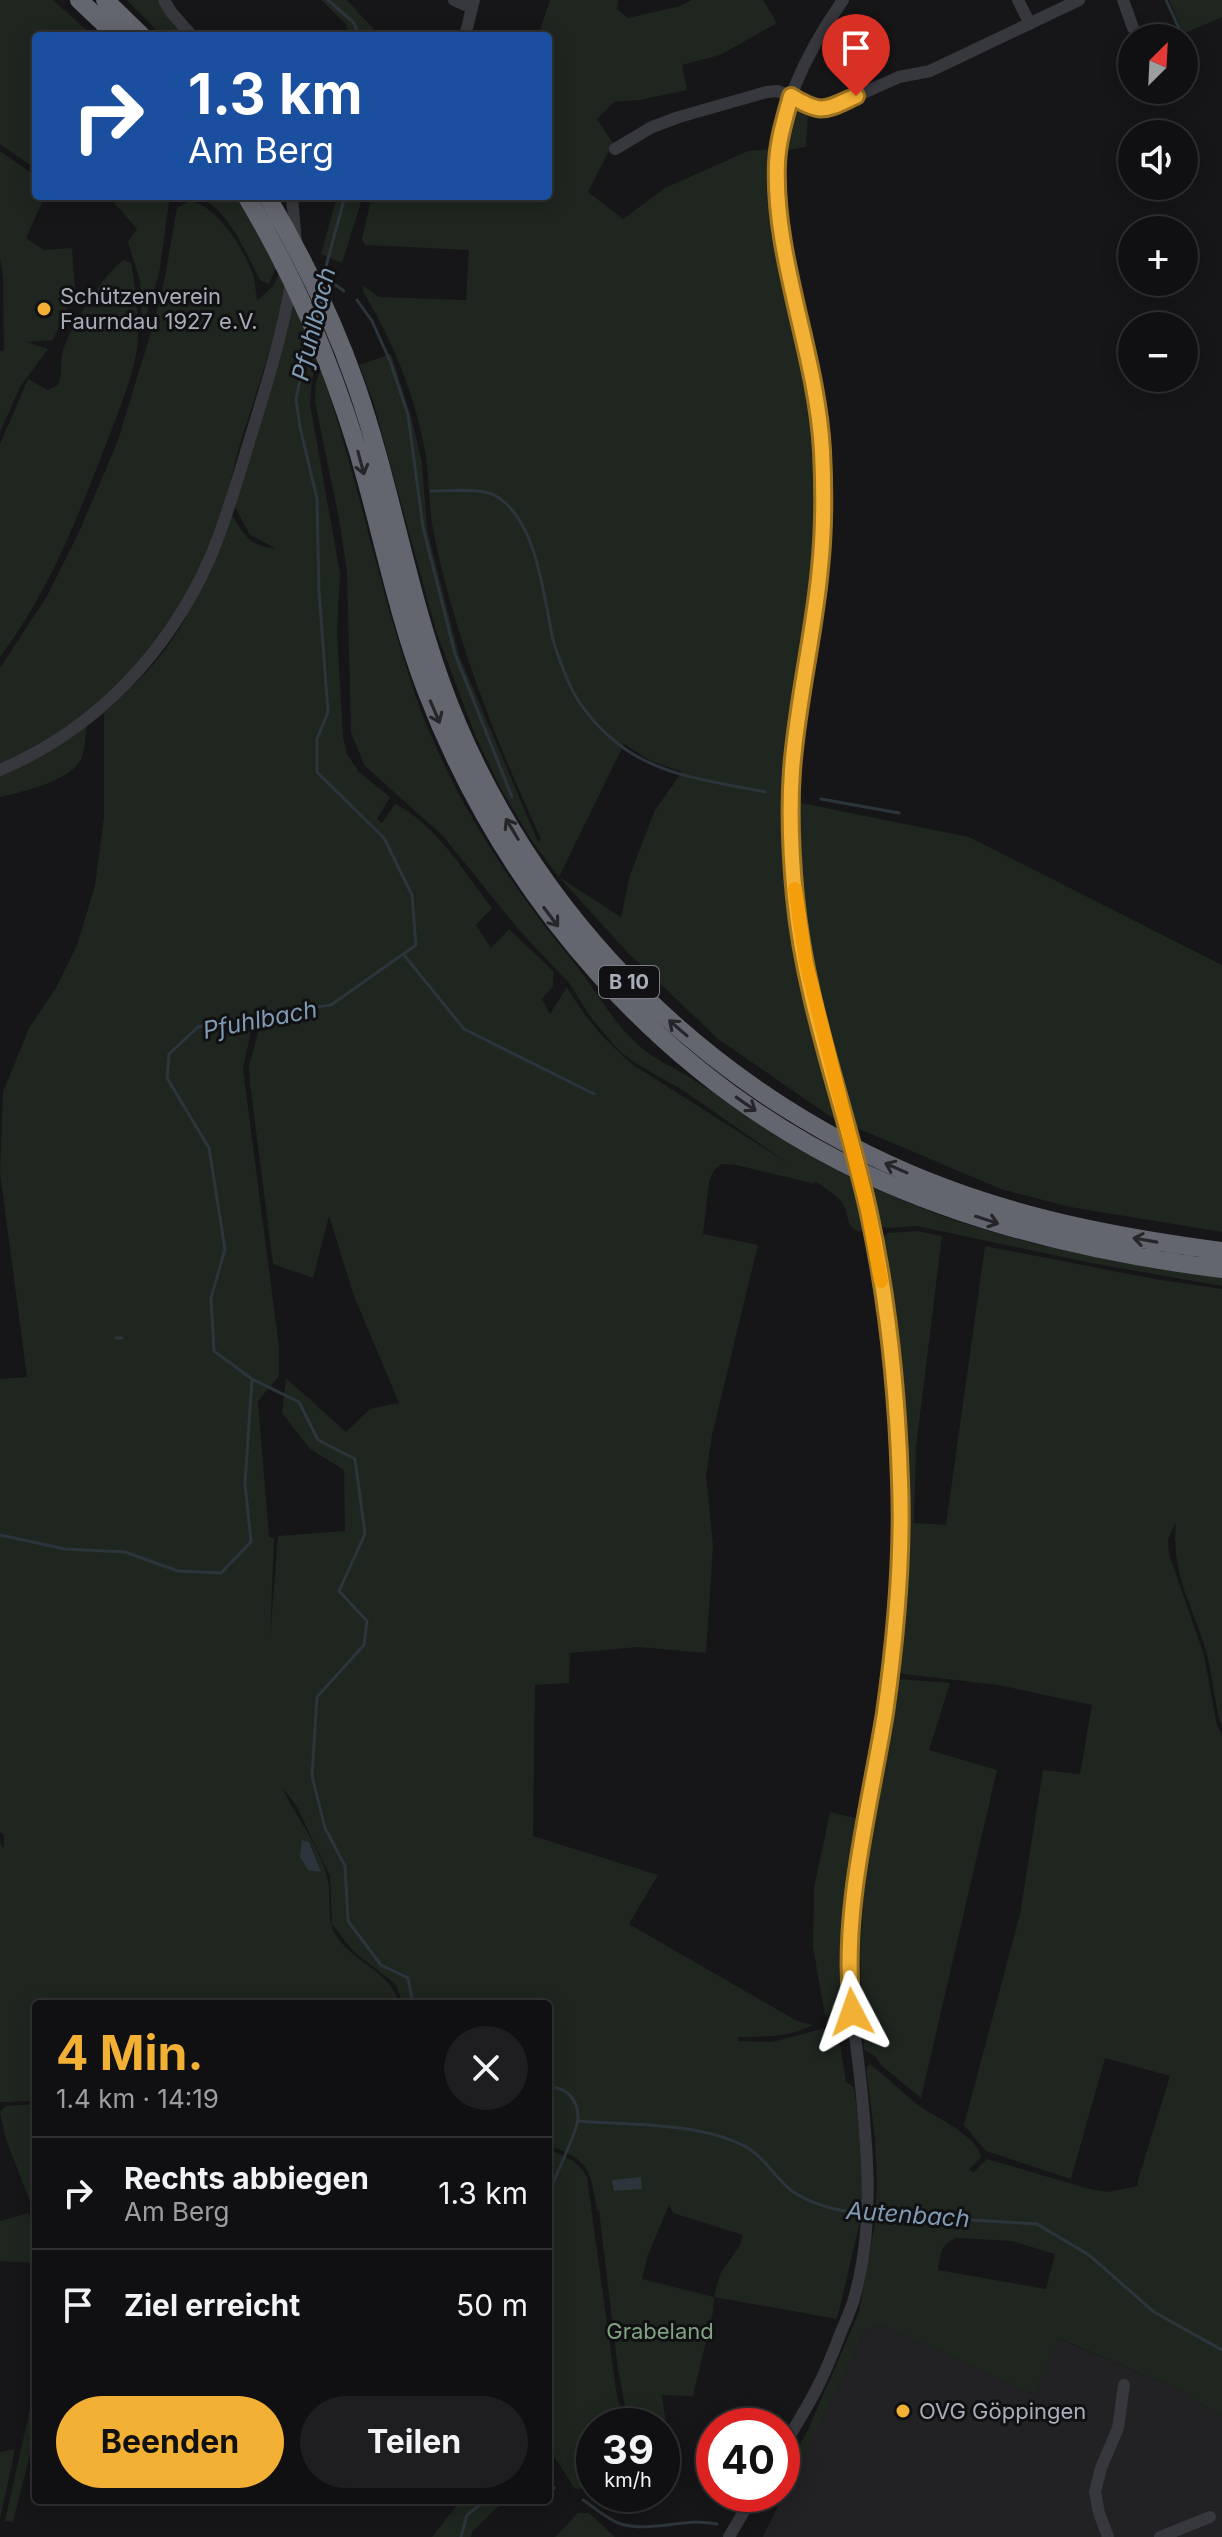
<!DOCTYPE html>
<html lang="de">
<head>
<meta charset="utf-8">
<style>
	body { margin:0; font-family:Inter,sans-serif; background:#1e1e20; color:#f1f3f6; height:100vh; display:flex; flex-direction:column; font-size:30px; white-space:nowrap }
	* { box-sizing:border-box; margin:0 }
	p { font-size:26px; color:#9c9d9f }
	.icon { flex:none; width:44px; height:44px; fill:none; stroke:currentColor; stroke-width:2; stroke-linecap:round; stroke-linejoin:round }
	.map { position:relative; flex:1; overflow:hidden }
	.sheet { position:absolute; left:32px; top:2000px; width:520px; height:504px; display:flex; flex-direction:column; background:#101012; border-radius:8px; box-shadow:0 4px 20px #0003,0 0 0 2px #303032 }
	.sheet>* { flex:none }
	.top-card { position:absolute; left:32px; top:32px; width:520px; height:168px; border-radius:8px; box-shadow:0 4px 20px #0003,0 0 0 2px #303032; background:#1a4fa0; color:#fff; overflow:hidden }
	.needle { width:52px; rotate:24deg }
	.fabs { position:absolute; left:1118px; top:24px; display:grid; gap:16px }
	.fabs a { display:grid; place-items:center; width:80px; height:80px; border-radius:50%; background:#101012; box-shadow:0 4px 20px #0003,0 0 0 2px #303032; font-size:40px }
	.speed { position:absolute; left:576px; top:2408px; display:flex; gap:16px; font-size:40px; font-weight:700; text-align:center }
	.speed>* { display:grid; place-content:center; width:104px; height:104px; border-radius:50%; background:#101012; box-shadow:0 4px 20px #0003,0 0 0 2px #303032; line-height:1 }
	.speed small { font-size:20px; font-weight:400 }
	.speed .limit { border:12px solid #d22; background:#fff; color:#111 }
	.pin { position:absolute; display:grid; place-items:center; width:68px; height:68px; color:#fff; margin:-82px -34px; border-radius:50% 50% 50% 0; rotate:-45deg; box-shadow:0 0 8px #0007 }
	.pin .icon { rotate:45deg }
	.me { position:absolute; width:88px; margin:-44px; rotate:356deg; stroke-linejoin:round; filter:drop-shadow(0 0 6px #0008) }
	.turn { display:flex; align-items:center; gap:28px; height:168px; padding:0 24px; font-size:36px }
	.turn .icon { width:104px; height:104px; stroke-width:2.5 }
	.turn b { display:block; font-size:56px; line-height:68px }
	.round { display:grid; place-items:center; flex:none; width:84px; height:84px; border-radius:42px; background:#1e1e20 }
	.headline { display:flex; align-items:center; justify-content:space-between; height:136px; padding:0 24px }
	h1 { font-size:48px; font-weight:700; line-height:60px; color:#f2b134 }
	.button { display:flex; gap:16px; margin-top:auto; padding:16px 24px }
	.button a { flex:1; height:92px; border-radius:48px; background:#f2b134; color:#111; font-size:32px; font-weight:700; line-height:92px; text-align:center }
	.button a+a { background:#1e1e20; color:#f1f3f6 }
	ul { padding:0; list-style:none }
	li { display:flex; align-items:center; gap:24px; height:112px; padding:0 24px; border-top:2px solid #303032 }
	li div { flex:1 }
	li b { display:block; font-size:30px }
	li em { font-style:normal }
	.map>svg:first-child { display:block }
	.built { fill:#222225 }
	.green { fill:#1e261f; fill-rule:evenodd }
	.water { fill:#2c353c }
	.lines { fill:none; stroke-linecap:round; stroke-linejoin:round }
	.stream { stroke:#2c353c; stroke-width:3 }
	.minor { stroke:#37383d; stroke-width:12 }
	.highway { stroke:#63666e; stroke-width:18 }
	.oneway { stroke:#26262a }
	.route-casing { stroke:#9d7322; stroke-width:20 }
	.route { stroke:#f2b134; stroke-width:14 }
	.slow { stroke:#f59e0b; stroke-width:14 }
	.poi-dot { fill:#f2b134; stroke:#111113; stroke-width:3 }
	.labels { text-anchor:middle; stroke-width:6; stroke-linejoin:round; paint-order:stroke }
	.shield { fill:#111113; stroke:#7b7e86; stroke-width:2 }
	.shield-label { font-size:20px; font-weight:bold; fill:#a8adb8 }
	.poi-label { font-size:22px; fill:#a8adb8; stroke:#111113; text-anchor:start }
	.park-label { font-size:22px; fill:#7fa381; stroke:#111113 }
	.water-label { font-size:24px; font-style:italic; fill:#7f9bb3; stroke:#111113 }
</style>
</head>
<body>
<div class="map">
<svg width="1222" height="2537" viewBox="0 0 1222 2537">
	<rect width="100%" height="100%" fill="#161618"/>
	<path class="built" d="M882,2325L1034,2395L1057,2338L1173,2387L1222,2417V2537H763L865,2330Z"/>
	<path class="green" d="M0,0H53L93,36H36V169L0,144Z
		M127,0H157L186,36H162Z
		M321,0H347L380,36H350L346,24Z
		M550,0H618L617,9L628,18L680,6L692,0H763L777,23L720,55L682,65L687,90L640,100L614,102L597,119L613,143L588,192L623,219L665,188L748,151L772,149L773,194L813,377L824,513L791,792L796,802L969,837L1222,965V1232L1070,1207L1001,1189L831,1117L718,1039L628,953L559,877L534,844L501,789L475,735L436,631L373,401L359,365L391,354L412,420L422,463L427,529L459,655L538,842L541,839C496,742 454,635 433,530C429,506 429,481 426,457C416,397 395,346 364,293L362,285L379,297L466,300L469,250L365,245L362,239L372,196H548V36H538ZM624,744L651,761L682,772L655,810L630,875L621,917L559,877Z
		M1169,0H1222V17L1183,34Z
		M798,109L808,111L806,147L788,150L784,148Z
		M0,151L36,176V196H45L26,238L44,250L72,248L75,289L53,340L27,342L48,349L20,387L0,432V351L4,350L3,279L0,257Z
		M108,196H235L262,239L276,268L269,284L261,281C244,253 226,196 186,196C179,196 175,197 169,202L159,274L142,328L140,280L128,242L137,229Z
		M337,196H363L342,263L321,254Z
		M189,201C215,203 246,251 253,275C255,284 256,292 257,301L273,286L279,273L286,287L272,343L238,451L226,500L206,554L188,594L151,648L120,684L89,713L51,739L0,765V668L47,596L79,532L117,443L152,329L165,277L177,208Z
		M124,260L131,263C136,288 141,331 136,355C128,391 113,426 100,460C73,529 45,597 0,657V444L28,379L48,390L58,385C63,374 60,365 62,354C68,331 104,272 124,260Z
		M293,300L319,359L312,379L310,404L340,573L337,632L343,737L347,754L359,772L390,797L377,819L382,823L395,804C436,824 464,872 492,908L476,925L491,948L509,929L553,971V986L542,999L550,1014L567,987C585,1019 607,1043 635,1066L789,1164L684,1091L637,1064L619,1051L592,1019L569,983L518,929L443,836L365,766L351,733L347,572L339,519L315,402L316,382L321,369C357,476 379,587 415,694C449,793 509,884 575,964C599,994 616,1029 647,1052C660,1062 675,1068 689,1077C742,1111 796,1142 850,1173L863,1228L860,1232C844,1227 850,1212 841,1201C835,1194 823,1187 815,1181V1184L736,1165L722,1164L714,1170L709,1182L703,1234L758,1245L712,1435L706,1476L713,1546L706,1653L638,1647L570,1653L569,1683L535,1685L533,1836L658,1875L629,1924L797,2021L813,2025C790,2037 764,2037 738,2037V2041L772,2042L837,2025L846,2082L854,2087L861,2140L863,2209L837,2319L714,2297L713,2312L693,2396L662,2395L674,2482L662,2479V2426H629L618,2369L599,2211L597,2210C590,2168 590,2161 548,2145V2004H403L397,1987L393,1982L354,1952L332,1924L330,1876L296,1805L282,1787C295,1816 319,1844 327,1876C333,1897 324,1917 337,1937C354,1962 392,1973 399,2004H36V2101L0,2102V1843L4,1848V1835L0,1832V1379L27,1377L0,1173L3,1092L29,1028L56,988L77,945L95,886L104,817V713C123,695 144,677 160,656C194,614 212,563 231,513C242,532 250,548 275,548L250,535L234,505ZM266,1005L249,1065L250,1083L273,1264L313,1278L329,1216L354,1296L399,1403L370,1409L346,1432L286,1378L282,1413L310,1449L344,1470L345,1531L278,1536L270,1639L274,1538L269,1537L258,1401L279,1376V1347L243,1069L250,1035L261,1006ZM669,2205L673,2213L743,2235L740,2245L720,2274L714,2297L642,2279L648,2255Z
		M87,727C85,736 85,750 81,759C71,781 22,792 0,797V775L53,747Z
		M869,1186C892,1195 914,1206 937,1214C1029,1247 1125,1264 1222,1278V1286L1091,1263L917,1226L889,1228L882,1227L877,1223Z
		M917,1231L942,1236L916,1447L914,1523L946,1525L985,1246L1155,1279L1222,1289V1727C1214,1704 1213,1678 1207,1654C1193,1604 1171,1578 1176,1522L1168,1539L1169,1554L1204,1655L1217,1726L1222,1735V2417L1173,2387L1058,2338L1034,2395L882,2325L865,2330L781,2503L773,2504L776,2494H782V2478L808,2430L859,2312L874,2229L877,2185L875,2138L866,2068L870,2064L876,2069C889,2079 901,2091 914,2102C931,2116 978,2134 981,2158L969,2169L973,2173L987,2159L1089,2189L1108,2192L1138,2186V2180L1170,2076L1105,2058L1071,2179L986,2151L964,2125L1020,1914L1043,1770L1080,1774L1092,1705L998,1685L903,1674L894,1670C901,1597 906,1525 905,1451C904,1380 892,1310 880,1240L888,1233ZM957,2238L1012,2241L1055,2254L1046,2289L938,2270C940,2255 941,2243 957,2238Z
		M899,1679L950,1683L929,1750L997,1770L921,2098L881,2065L875,2056L864,2050L860,1951L864,1889L870,1841Z
		M830,1812L859,1819L845,1913L843,1965L846,2010L825,2016L813,1947L814,1888Z
		M36,2104V2218L6,2139L0,2112L6,2106Z
		M548,2149C564,2156 578,2160 587,2177L616,2390L624,2426H594V2488L575,2489L550,2450L548,2451Z
		M28,2213L36,2228V2263L0,2261V2221Z
		M36,2382V2431L13,2522L5,2521Z
		M15,2449L2,2510L0,2519V2452Z
		M461,2500H505L472,2532L471,2537H432Z
		M578,2513H589L615,2537H555Z"/>
	<path class="water" d="M302,1840L309,1842L321,1872L308,1870L300,1857Z
		M641,2177L642,2189L614,2191L612,2180Z"/>
	<g class="lines">
		<path class="stream" d="M328,0L353,22L360,36
			M1166,0L1182,35L1178,38
			M323,276L344,291
			M322,281L345,196
			M357,300L372,321L390,361L408,415L423,527L455,654L512,797
			M309,339L296,399L300,427L317,499L319,591L328,712L317,739V772L384,838L412,895L416,945L331,1005L228,1020L198,1027L169,1054L167,1078L209,1148L225,1249L211,1298L214,1351L252,1379L299,1402L318,1440L355,1459L365,1534L339,1591L367,1621L364,1645L317,1697L312,1776L325,1828L345,1866L348,1921L381,1965L408,1978L413,2004
			M431,491C446,491 479,488 492,494C536,515 543,592 552,635C555,650 562,666 568,681C579,707 599,729 621,746C662,777 717,782 765,792
			M821,799L899,813
			M404,955L464,1029L594,1094
			M116,1338H122
			M0,1535L65,1549L125,1552L178,1571L221,1573L251,1542L245,1483L252,1379
			M548,2088C566,2085 579,2101 578,2119C577,2132 554,2179 548,2195
			M578,2121C630,2125 702,2122 748,2148C765,2158 776,2179 792,2191C812,2205 839,2211 862,2213
			M870,2214L1037,2224L1089,2255L1154,2312L1222,2350
			M548,2485L554,2488
			M583,2500C595,2508 608,2520 621,2524C652,2533 685,2517 717,2524
			M461,2537L467,2515L486,2500"/>
		<path class="minor" d="M164,0L171,12L192,36
			M454,0L472,8
			M843,0C810,47 781,102 777,160C773,232 799,304 813,374C821,419 824,467 824,512C823,607 794,699 791,794C787,918 824,1030 853,1149
			M1018,0L1030,24
			M1123,0L1133,28
			M465,36L474,0
			M615,149L652,127L679,117L767,92L777,91L791,96L810,107L825,110L899,77L930,71L1079,0
			M292,196L296,244
			M0,770C96,729 168,653 210,558C226,521 237,481 249,442C265,390 282,337 291,283
			M782,2449C794,2428 807,2408 818,2386C827,2369 834,2350 841,2332C846,2320 852,2308 855,2295C874,2226 868,2156 861,2086C856,2038 847,1990 849,1942C853,1863 874,1786 885,1708C911,1521 902,1350 857,1167
			M729,2537L754,2494
			M1108,2537L1099,2513L1095,2492L1101,2468L1118,2428L1124,2385
			M1160,2537L1210,2517"/>
		<path class="highway" d="M79,0L117,36
			M105,0L142,36
			M246,196C295,278 329,357 357,448C381,528 396,611 426,690C506,899 661,1078 866,1174C978,1226 1100,1254 1222,1269
			M267,196C302,256 333,319 356,385C390,482 406,585 441,682C526,918 717,1104 951,1190C1038,1222 1130,1239 1222,1251"/>
	</g>
	<defs><path id="oneway-shaft" d="M-6 0H5M1.5-3L5.5 0L1.5 3" fill="none" stroke-width="1.6" stroke-linecap="round" stroke-linejoin="round" transform="scale(2)"/></defs>
	<g class="oneway">
		<use href="#oneway-shaft" transform="translate(361 463) rotate(75)"/>
		<use href="#oneway-shaft" transform="translate(435 712) rotate(67)"/>
		<use href="#oneway-shaft" transform="translate(512 829) rotate(-121)"/>
		<use href="#oneway-shaft" transform="translate(551 917) rotate(53)"/>
		<use href="#oneway-shaft" transform="translate(678 1028) rotate(-139)"/>
		<use href="#oneway-shaft" transform="translate(746 1104) rotate(35)"/>
		<use href="#oneway-shaft" transform="translate(896 1168) rotate(-156)"/>
		<use href="#oneway-shaft" transform="translate(987 1220) rotate(18)"/>
		<use href="#oneway-shaft" transform="translate(1145 1240) rotate(-170)"/>
	</g>
	<g class="lines">
		<defs>
			<path id="route" d="M852,2012C841,1911 869,1812 885,1713C896,1636 903,1557 900,1480C897,1389 888,1299 868,1209C845,1106 805,1003 795,897C791,855 789,812 792,770C797,702 814,635 820,568C824,529 824,490 822,451C817,354 773,258 777,163C778,140 785,118 791,96C822,115 825,110 856,96"/>
		</defs>
		<use href="#route" class="route-casing"/>
		<use href="#route" class="route"/>
		<path class="slow" d="M795,889L806,963L868,1210L881,1281"/>
	</g>
	<g class="poi-dot">
		<circle cx="44" cy="309" r="8"/>
		<circle cx="903" cy="2411" r="8"/>
	</g>
	<g class="labels">
		<rect class="shield" x="599" y="966" width="60" height="32" rx="6"/>
		<g class="shield-label">
			<text x="629" y="989">B 10</text>
		</g>
		<g class="poi-label">
			<text x="60" y="304">Schützenverein<tspan x="60" dy="25">Faurndau 1927 e.V.</tspan></text>
			<text x="919" y="2419">OVG Göppingen</text>
		</g>
		<g class="park-label">
			<text x="660" y="2339">Grabeland</text>
		</g>
		<g class="water-label">
			<text transform="translate(314 324) rotate(-76)" y="8">Pfuhlbach</text>
			<text transform="translate(260 1020) rotate(-11)" y="8">Pfuhlbach</text>
			<text transform="translate(908 2215) rotate(4)" y="8">Autenbach</text>
		</g>
	</g>
</svg>
<div class="fabs">
<a><svg class="needle" viewBox="-14 -14 28 28"><path d="M0-13l5 13h-10z" fill="#e53935"/><path d="M0 13l5-13h-10z" fill="#9c9d9f"/></svg></a>
<a><svg class="icon" aria-label="sound" viewBox="0 0 24 24"><path d="M4 9h4l5-4v14l-5-4H4zM17 9q2 3 0 6"/></svg></a>
<a>+</a>
<a>−</a>
</div>
<div class="speed"><div>39<small>km/h</small></div><div class="limit">40</div></div>
<div class="pin" style="left:856px;top:96px;background:#d93025"><svg class="icon" aria-label="arrive" viewBox="0 0 24 24"><path d="M6 21V4h12l-3 4 3 4H6"/></svg></div>
<svg class="me" style="left:852px;top:2012px" viewBox="-20 -20 40 40"><path d="M0-17L14 15 0 8-14 15z" fill="#f2b134" stroke="#fff" stroke-width="4"/></svg>
<div class="top-card">
<div class="turn"><svg class="icon" aria-label="right" viewBox="0 0 24 24"><path d="M7 20v-9h11M14 6l5 5-5 5"/></svg><div><b>1.3 km</b>Am Berg</div></div>
</div>
<section class="sheet">
<div class="headline"><div><h1>4 Min.</h1><p>1.4 km · 14:19</p></div><a class="round"><svg class="icon" aria-label="close" viewBox="0 0 24 24"><path d="M6 6l12 12M18 6L6 18"/></svg></a></div>
<ul>
<li><svg class="icon" aria-label="right" viewBox="0 0 24 24"><path d="M7 20v-9h11M14 6l5 5-5 5"/></svg><div><b>Rechts abbiegen</b><p>Am Berg</p></div><em>1.3 km</em></li>
<li><svg class="icon" aria-label="arrive" viewBox="0 0 24 24"><path d="M6 21V4h12l-3 4 3 4H6"/></svg><div><b>Ziel erreicht</b></div><em>50 m</em></li>
</ul>
<div class="button"><a>Beenden</a><a>Teilen</a></div>
</section>
</div>
</body>
</html>
